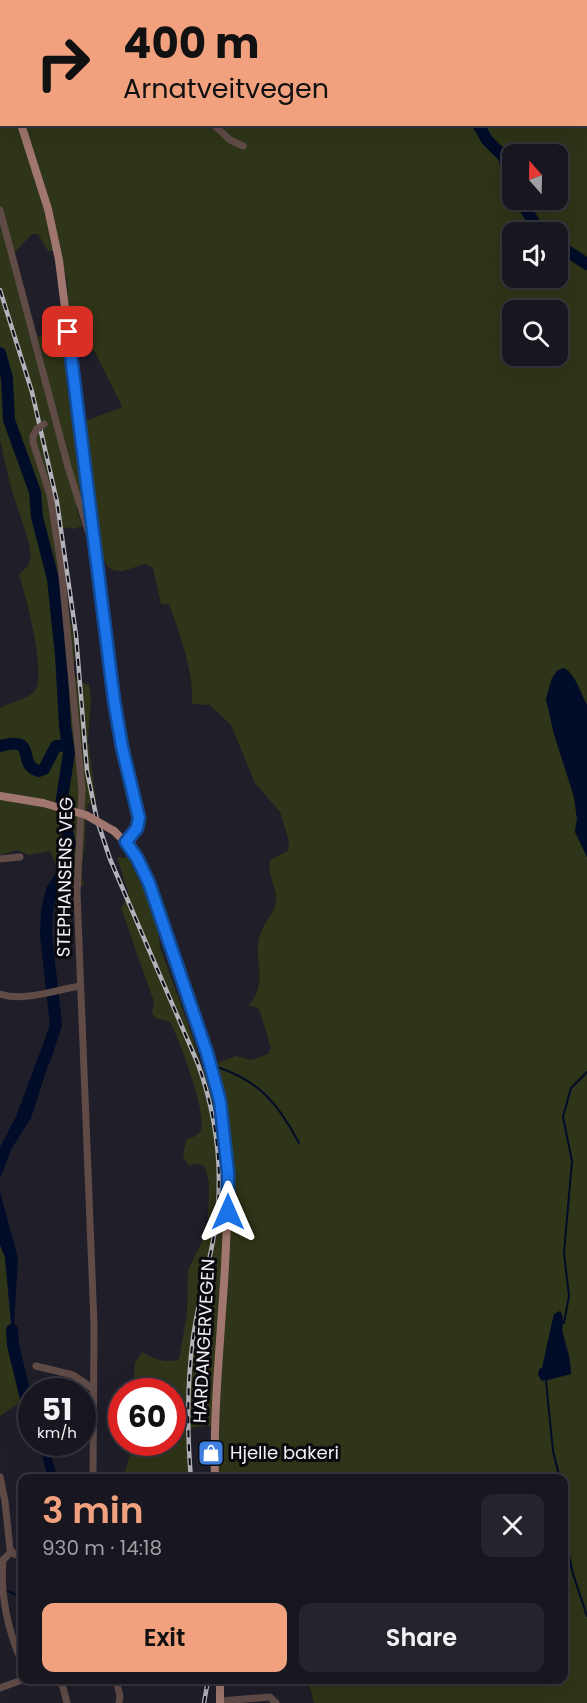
<!DOCTYPE html>
<html lang="en">
<head>
<meta charset="utf-8">
<style>
	body { margin:0; font-family:Poppins,sans-serif; background:#25232c; color:#f1f3f6; height:100vh; display:flex; flex-direction:column; font-size:22px; white-space:nowrap }
	* { box-sizing:border-box; margin:0 }
	p { font-size:20px; color:#9f9fa4 }
	.icon { flex:none; width:33px; height:33px; fill:none; stroke:currentColor; stroke-width:2; stroke-linecap:round; stroke-linejoin:round }
	.map { position:relative; flex:1; overflow:hidden }
	.drawer { position:absolute; left:18px; top:1474px; width:550px; height:210px; display:flex; flex-direction:column; background:#18161f; border-radius:12px; box-shadow:0 6px 24px #0002,0 0 0 2px #36353d }
	.drawer>* { flex:none }
	.guide { position:absolute; left:0px; top:0px; width:588px; height:126px; box-shadow:0 6px 24px #0002,0 0 0 2px #36353d; background:#f2a17e; color:#111; overflow:hidden }
	.needle { width:39px; rotate:340deg }
	.controls { position:absolute; left:502px; top:144px; display:grid; gap:12px }
	.controls a { display:grid; place-items:center; width:66px; height:66px; border-radius:12px; background:#18161f; box-shadow:0 6px 24px #0002,0 0 0 2px #36353d; font-size:30px }
	.speed { position:absolute; left:18px; top:1378px; display:flex; gap:12px; font-size:30px; font-weight:700; text-align:center }
	.speed>* { display:grid; place-content:center; width:78px; height:78px; border-radius:50%; background:#18161f; box-shadow:0 6px 24px #0002,0 0 0 2px #36353d; line-height:1 }
	.speed small { font-size:15px; font-weight:400 }
	.speed .limit { border:9px solid #d22; background:#fff; color:#111 }
	.pin { position:absolute; display:grid; place-items:center; width:51px; height:51px; color:#fff; margin:-26px; border-radius:12px; box-shadow:0 3px 9px #0006 }
	.me { position:absolute; width:66px; margin:-33px; rotate:0deg; stroke-linejoin:round; filter:drop-shadow(0 0 4px #0008) }
	.turn { display:flex; align-items:center; gap:21px; height:126px; padding:0 24px; font-size:27px }
	.turn .icon { width:78px; height:78px; stroke-width:2.5 }
	.turn b { display:block; font-size:42px; line-height:51px }
	.round { display:grid; place-items:center; flex:none; width:63px; height:63px; border-radius:12px; background:#25232c }
	.head { display:flex; align-items:center; justify-content:space-between; height:102px; padding:0 24px }
	h1 { font-size:36px; font-weight:600; line-height:45px; color:#f2a17e }
	.action { display:flex; gap:12px; margin-top:auto; padding:12px 24px }
	.action a { flex:1; height:69px; border-radius:12px; background:#f2a17e; color:#111; font-size:24px; font-weight:600; line-height:69px; text-align:center }
	.action a+a { background:#25232c; color:#f1f3f6 }
	.map>svg:first-child { display:block }
	.green { fill:#2f3518; fill-rule:evenodd }
	.water { fill:#000c28 }
	.lines { fill:none; stroke-linecap:round; stroke-linejoin:round }
	.stream { stroke:#000c28; stroke-width:2 }
	.river { stroke:#000c28; stroke-width:12 }
	.minor { stroke:#604b47; stroke-width:7 }
	.major { stroke:#a0766e; stroke-width:8 }
	.rail-casing { stroke:#b3b2ba; stroke-width:4.5 }
	.rail { stroke:#0a090e; stroke-width:2; stroke-dasharray:7; stroke-linecap:butt }
	.minor-bridge { stroke:#604b47; stroke-width:7 }
	.major-bridge { stroke:#a0766e; stroke-width:8 }
	.route-casing { stroke:#114b97; stroke-width:15 }
	.route { stroke:#1a73e8; stroke-width:10 }
	.labels { text-anchor:middle; stroke-width:6; stroke-linejoin:round; paint-order:stroke }
	.street-label { font-size:18px; fill:#f1f0f8; stroke:#0a090e }
	.poi-label { font-size:18px; fill:#f1f0f8; stroke:#0a090e; text-anchor:start }
</style>
</head>
<body>
<div class="map">
<svg width="587" height="1703" viewBox="0 0 587 1703">
	<rect width="100%" height="100%" fill="#201e29"/>
	<path class="green" d="M0,0L130,1L2,2V124H586V2L149,1L587,0V705L569,671L558,670L552,678L546,699L554,734L574,797L577,819L575,829L587,857V1703H314L308,1680H564V1479H217L213,1428L207,1425L192,1428L188,1436L191,1479H123L133,1443H172V1392H133L135,1363L142,1352C153,1359 167,1364 179,1359L187,1314L188,1270L208,1229L209,1183L205,1167L200,1164L188,1165L183,1156L186,1140C191,1138 198,1136 201,1130C207,1113 179,1039 170,1022L155,1018L152,1012L154,1002L121,908L129,895L117,857L128,858C142,885 158,916 160,947L192,1035L202,1068H205L236,1056L251,1060L268,1054L271,1048L260,1012L257,1007L248,1006C270,982 252,959 260,935C263,924 275,912 276,901C277,887 267,875 270,860L288,851L289,841L280,812L255,783L231,725L210,705L192,704C194,672 180,635 169,604H161L153,568L145,564C136,566 126,572 118,571C97,571 92,519 88,502L76,507L82,526L73,529L66,527L59,531L66,599L74,636L75,659L72,668L78,682L89,684L91,700L88,740L96,801L88,804C84,818 86,829 85,842C84,858 79,870 84,885L69,890L66,888L50,851L29,855L17,850L0,855V708C10,702 26,700 34,692C48,676 25,594 19,574L27,567L31,558L29,543L10,484L0,440ZM513,154H558V200H513ZM513,232H558V278H513ZM32,234H38L48,251H57L59,254L67,279L68,304L77,335L95,352L122,406L120,408L83,422L74,418C63,390 68,358 62,329L38,337L24,301L13,254ZM513,310H558V356H513ZM554,1314C564,1332 571,1353 571,1374L546,1381L542,1368Z
		M0,1245L5,1257L13,1345L26,1398L0,1416Z"/>
	<path class="water" d="M564,668C576,675 580,692 587,705V857L575,832L577,819L574,797L554,734L546,699L552,678L558,670Z
		M48,1047H52V1053L31,1118L12,1148L0,1178V1147L16,1117L40,1052Z
		M0,1192L18,1258L13,1345L5,1257L0,1245Z
		M560,1311C566,1320 561,1326 563,1335C566,1349 571,1360 571,1374L542,1381L538,1375L539,1369L542,1368L554,1314Z
		M39,1443H47L58,1479H48Z"/>
	<g class="lines">
		<path class="stream" d="M3,2V0
			M0,93L2,91
			M217,1067C260,1081 279,1105 299,1143
			M564,1323L569,1296L564,1253L572,1161L563,1117L571,1088L587,1072
			M546,1381L553,1451L560,1479
			M564,1494V1508
			M564,1533L573,1574L587,1616
			M5,1590L22,1597"/>
		<path class="river" d="M369,0L373,2
			M478,124L487,140L504,157L507,169L513,178
			M521,200C526,212 535,221 539,232
			M558,245L587,264
			M0,353L7,378L9,420L35,492L37,517L53,579L61,655L65,726L69,753L61,805L70,844L63,873L52,890L47,911L46,934L56,1025L44,1061
			M0,746C40,735 15,765 39,771L44,769L56,746L68,745
			M12,1330L13,1345L28,1407L32,1413"/>
		<path class="minor" d="M184,0V2
			M213,124L230,140L243,146
			M0,210L68,467L91,540
			M37,429L33,436V442L50,495L61,565L82,790L77,893L94,1324L93,1479
			M0,859L20,857
			M0,994C24,1002 55,990 80,986
			M36,1366L73,1375L92,1388
			M0,1477L5,1501L10,1549L14,1554L22,1557
			M11,1552L3,1560C0,1594 8,1632 22,1662
			M61,1680L67,1703
			M116,1680L120,1696L119,1703
			M0,1688L22,1680
			M220,1701L270,1697L276,1703"/>
		<path class="major" d="M0,59L2,64
			M21,124L48,209L59,260L114,700L119,733L139,818L137,828L126,842
			M0,796L43,803
			M114,831C149,862 159,910 173,952C193,1012 217,1072 225,1135C230,1178 227,1222 225,1266C221,1337 213,1408 215,1479
			M220,1680V1703"/>
		<defs>
			<path id="rail" d="M0,290L32,392L57,502L76,635L87,771L97,820L110,859L198,1064C217,1117 224,1173 215,1230C209,1266 198,1301 193,1338C187,1384 187,1432 191,1479
				M204,1703L208,1680"/>
		</defs>
		<use href="#rail" class="rail-casing"/>
		<use href="#rail" class="rail"/>
		<path class="minor-bridge" d="M37,429L44,424"/>
		<path class="major-bridge" d="M43,803L86,815L114,831"/>
	</g>
	<g class="lines">
		<defs>
			<path id="route" d="M68,332L114,700L122,747L139,818L137,828L126,842L137,858L149,883L207,1053L220,1101L228,1173V1212"/>
		</defs>
		<use href="#route" class="route-casing"/>
		<use href="#route" class="route"/>
	</g>
	<defs>
		<symbol id="shop-square" viewBox="-11 -11 22 22"><rect x="-9" y="-9" width="18" height="18" rx="4" fill="#3f7fe0" stroke="#0a090e"/><path d="M-5-2.5h2.3a2.7 3.5 0 0 1 5.4 0H5L5.5 6h-11ZM-1.5-2.5h3a1.5 2.3 0 0 0-3 0Z" fill="#fff"/></symbol>
	</defs>
	<g fill-rule="evenodd">
		<use href="#shop-square" x="196" y="1438" width="30" height="30"/>
	</g>
	<g class="labels">
		<g class="street-label">
			<text transform="translate(65 877) rotate(-89)" y="6">STEPHANSENS VEG</text>
			<text transform="translate(204 1341) rotate(-87)" y="6">HARDANGERVEGEN</text>
		</g>
		<g class="poi-label">
			<text x="230" y="1459">Hjelle bakeri</text>
		</g>
	</g>
</svg>
<div class="controls">
<a><svg class="needle" viewBox="-14 -14 28 28"><path d="M0-13l5 13h-10z" fill="#e53935"/><path d="M0 13l5-13h-10z" fill="#9f9fa4"/></svg></a>
<a><svg class="icon" aria-label="sound" viewBox="0 0 24 24"><path d="M4 9h4l5-4v14l-5-4H4zM17 9q2 3 0 6"/></svg></a>
<a><svg class="icon" aria-label="search" viewBox="0 0 24 24"><circle cx="10" cy="10" r="6"/><path d="M15 15l6 6"/></svg></a>
</div>
<div class="speed"><div>51<small>km/h</small></div><div class="limit">60</div></div>
<div class="pin" style="left:68px;top:332px;background:#d93025"><svg class="icon" aria-label="arrive" viewBox="0 0 24 24"><path d="M6 21V4h12l-3 4 3 4H6"/></svg></div>
<svg class="me" style="left:228px;top:1212px" viewBox="-20 -20 40 40"><path d="M0-17L14 15 0 8-14 15z" fill="#1a73e8" stroke="#fff" stroke-width="4"/></svg>
<div class="guide">
<div class="turn"><svg class="icon" aria-label="right" viewBox="0 0 24 24"><path d="M7 20v-9h11M14 6l5 5-5 5"/></svg><div><b>400 m</b>Arnatveitvegen</div></div>
</div>
<section class="drawer">
<div class="head"><div><h1>3 min</h1><p>930 m · 14:18</p></div><a class="round"><svg class="icon" aria-label="close" viewBox="0 0 24 24"><path d="M6 6l12 12M18 6L6 18"/></svg></a></div>
<div class="action"><a>Exit</a><a>Share</a></div>
</section>
</div>
</body>
</html>
